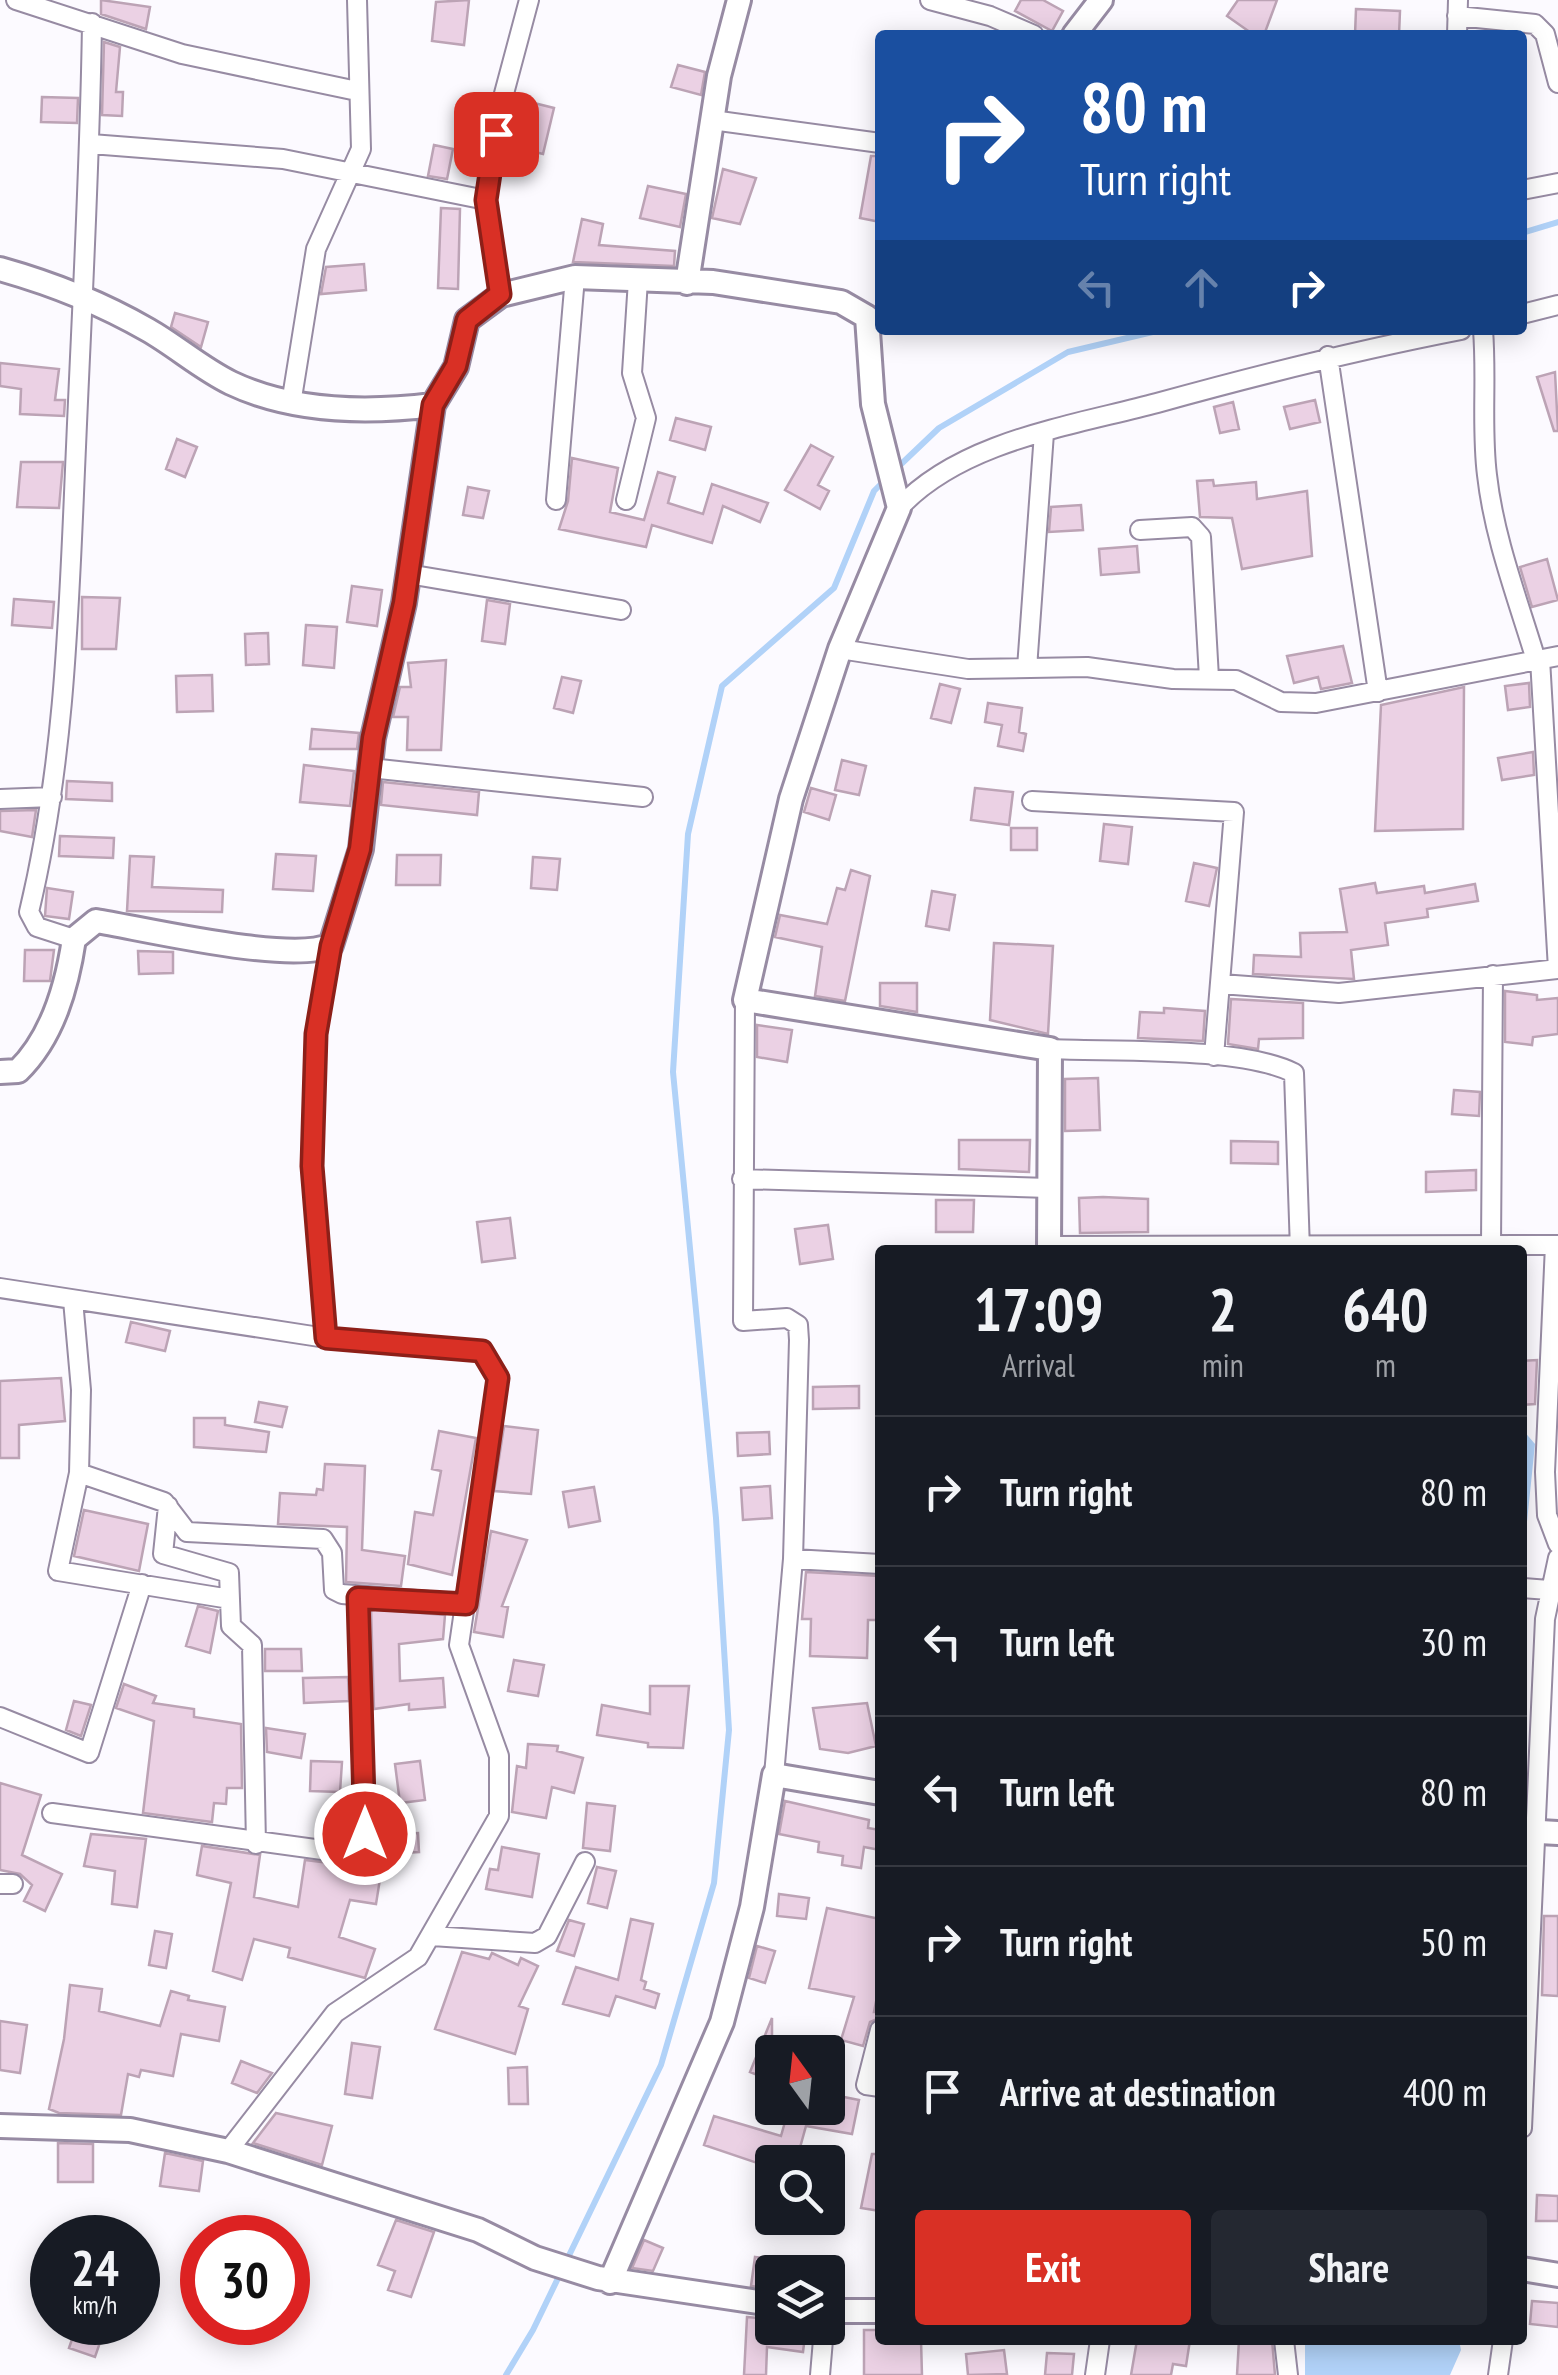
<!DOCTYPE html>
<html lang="en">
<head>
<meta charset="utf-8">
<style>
	body { margin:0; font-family:"PT Sans Narrow",sans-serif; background:#242831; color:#f1f3f6; height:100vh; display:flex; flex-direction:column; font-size:38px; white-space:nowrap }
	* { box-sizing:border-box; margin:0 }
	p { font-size:32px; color:#9ea1a6 }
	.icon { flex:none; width:55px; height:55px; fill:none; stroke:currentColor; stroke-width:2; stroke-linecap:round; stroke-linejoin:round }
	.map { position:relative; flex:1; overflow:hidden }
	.side { position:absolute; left:875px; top:1245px; width:652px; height:1100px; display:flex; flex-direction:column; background:#171b24; border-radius:10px; box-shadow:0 5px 25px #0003 }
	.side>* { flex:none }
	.banner { position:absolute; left:875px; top:30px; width:652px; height:305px; border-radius:10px; box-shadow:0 5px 25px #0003; background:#1a4fa0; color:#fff; overflow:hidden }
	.needle { width:65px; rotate:345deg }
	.fabs { position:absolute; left:755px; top:2035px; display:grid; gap:20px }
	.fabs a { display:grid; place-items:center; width:90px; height:90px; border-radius:10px; background:#171b24; box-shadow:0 5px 25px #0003; font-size:50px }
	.speed { position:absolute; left:30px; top:2215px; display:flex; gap:20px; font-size:50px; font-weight:700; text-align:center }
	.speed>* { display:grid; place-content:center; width:130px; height:130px; border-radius:50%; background:#171b24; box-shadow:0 5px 25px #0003; line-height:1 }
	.speed small { font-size:25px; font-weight:400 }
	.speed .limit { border:15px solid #d22; background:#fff; color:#111 }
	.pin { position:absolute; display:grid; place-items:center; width:85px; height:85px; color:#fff; margin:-42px; border-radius:20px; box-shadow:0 5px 15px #0006 }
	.me { position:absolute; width:110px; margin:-55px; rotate:0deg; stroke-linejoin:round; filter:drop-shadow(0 0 8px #0008) }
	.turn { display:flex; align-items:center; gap:35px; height:210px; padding:0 40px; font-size:45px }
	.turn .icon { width:130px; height:130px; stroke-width:2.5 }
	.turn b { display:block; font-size:70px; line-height:85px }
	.lanes { display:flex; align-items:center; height:95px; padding:0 40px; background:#0003; justify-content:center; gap:50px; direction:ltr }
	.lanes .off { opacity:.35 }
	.eta { display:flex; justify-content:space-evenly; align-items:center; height:170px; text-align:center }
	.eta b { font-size:60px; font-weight:800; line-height:70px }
	.primary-button { display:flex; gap:20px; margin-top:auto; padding:20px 40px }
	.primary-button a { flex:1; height:115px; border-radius:10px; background:#d93025; color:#fff; font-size:40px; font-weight:800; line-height:115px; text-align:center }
	.primary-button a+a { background:#242831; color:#f1f3f6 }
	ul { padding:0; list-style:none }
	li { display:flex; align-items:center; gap:30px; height:150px; padding:0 40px; border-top:2px solid #363941 }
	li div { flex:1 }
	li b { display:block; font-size:38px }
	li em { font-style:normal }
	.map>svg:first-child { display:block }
	.water { fill:#b1d2f8 }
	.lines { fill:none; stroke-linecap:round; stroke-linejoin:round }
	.stream { stroke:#b1d2f8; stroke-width:6 }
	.building { fill:#ebd1e4; stroke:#bca3b5; stroke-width:2.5 }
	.minor-casing { stroke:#978ba3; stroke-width:22 }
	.tertiary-casing { stroke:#978ba3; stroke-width:28 }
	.minor { stroke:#fff; stroke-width:18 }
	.tertiary { stroke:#fff; stroke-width:22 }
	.route-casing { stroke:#8d1f18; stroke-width:25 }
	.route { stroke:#d93025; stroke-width:18 }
</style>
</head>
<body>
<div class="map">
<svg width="1558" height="2375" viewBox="0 0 1558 2375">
	<rect width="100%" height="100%" fill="#fcfaff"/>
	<path class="water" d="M1522,1429L1535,1444L1523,1561H1522Z
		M1305,2340H1459L1461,2350L1450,2375H1305Z"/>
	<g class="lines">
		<path class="stream" d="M1522,233L1558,222
			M897,468L939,428L1068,352L1161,330
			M506,2375L533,2330L661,2065L714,1883L729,1730L716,1518L673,1072L688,834L722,686L834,588L874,491L884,481"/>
	</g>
	<path class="building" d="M101,0L150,7L146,29L101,14Z
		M469,0L464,45L432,41L436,2Z
		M1021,0H1043L1063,11L1052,31L1015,11Z
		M1238,0H1277L1264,35H1254L1227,16Z
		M1356,9L1400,11L1399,35H1355Z
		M104,42L120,47L116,92H123L122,116L102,115Z
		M678,65L705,72L701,95L671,87Z
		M42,97L78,98L77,123L41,122Z
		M522,100L554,108L543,154L511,146Z
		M434,145L453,149L447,179L428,176Z
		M871,156H880V222L860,218Z
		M723,169L756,178L740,224L712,218Z
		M648,186L686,194L680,227L640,218Z
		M441,208L460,209L458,289L438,288Z
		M582,219L603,224L599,245L675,251L674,266L573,262Z
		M364,264L366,290L321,294L326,267Z
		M175,313L208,322L201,347L171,327Z
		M0,363L59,369L55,400H65L64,416L20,414L21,389L0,386Z
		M1555,372L1558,431H1554L1537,377Z
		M1315,400L1320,422L1290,429L1284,407Z
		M1233,402L1239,429L1220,433L1214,407Z
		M676,418L711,427L705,450L670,440Z
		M177,439L197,447L185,477L166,469Z
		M811,445L833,457L818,485L829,491L820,509L785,490Z
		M572,458L618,468L610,512L644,520L658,472L675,477L668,503L703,514L712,484L768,503L760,522L723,506L712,543L652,525L646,547L559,529L568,501Z
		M21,462H63L59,508L17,507Z
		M1213,480L1214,486L1256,482L1257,499L1307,491L1312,556L1242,569L1232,518L1200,517L1197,481Z
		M468,487L489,491L483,518L463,515Z
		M1081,505L1083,530L1049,532L1051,507Z
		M1137,546L1139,572L1101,575L1099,549Z
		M1547,559L1558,600L1532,607L1520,567Z
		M352,586L382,590L377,626L347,622Z
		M82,597L120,598L116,649H82Z
		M14,599L54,602L52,628L12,625Z
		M487,600L510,604L505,644L482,641Z
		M306,625L337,627L334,668L303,665Z
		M268,633L269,664L246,665L245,634Z
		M1343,646L1352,683L1321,689L1318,677L1294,683L1287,656Z
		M446,660L441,750H407L408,717H393L400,687H411L408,663Z
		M212,675L213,711L177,712L176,676Z
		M562,677L581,681L573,713L554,708Z
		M1529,683L1530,707L1508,710L1505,686Z
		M940,684L960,689L951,723L931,718Z
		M1464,687L1463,829L1375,831L1381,705Z
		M988,703L1022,708L1019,732L1026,734L1023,751L998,746L1002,725L985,722Z
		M312,729L359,733L357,749H310Z
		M1533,752L1534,775L1502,780L1498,758Z
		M842,760L866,766L859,795L835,790Z
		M304,765L354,771L350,806L300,802Z
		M67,781L112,783V801L66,799Z
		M383,782L479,792L477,815L381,805Z
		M811,788L836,795L829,820L804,812Z
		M975,788L1013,792L1009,825L971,820Z
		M36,810L32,837L0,831V811Z
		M1104,824L1132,827L1128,864L1100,861Z
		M1011,828H1037V850H1011Z
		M60,836L114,838L113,858L59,856Z
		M276,854L316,856L313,891L273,889Z
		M397,855H441L440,885H396Z
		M130,856L154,857L152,887L223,890L222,912L127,911Z
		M533,857L560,859L557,890L531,888Z
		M1194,863L1217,868L1209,906L1186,901Z
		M851,870L870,876L845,1001L815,996L822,947L775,937L780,915L827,924L837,888L845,890Z
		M1375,883L1377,893L1424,886L1425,893L1475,884L1478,901L1427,909L1428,917L1385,923L1388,945L1351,950L1354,979L1253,974L1254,955L1301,957L1300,933L1347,932L1340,889Z
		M47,888L73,892L69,919L45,916Z
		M932,891L955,895L949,930L926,926Z
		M994,943L1053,946L1048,1034L990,1020Z
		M25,950H54L50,981H24Z
		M138,951L173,952V973L139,974Z
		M880,983H917V1012L880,1006Z
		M1505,991L1537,995V1000L1558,998V1034L1533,1037L1532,1045L1505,1042Z
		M1231,999L1303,1003V1038L1259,1039L1258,1049L1228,1044Z
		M1164,1008L1205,1011L1203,1041L1138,1038L1140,1012L1164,1013Z
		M757,1025L792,1030L787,1062L757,1057Z
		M1098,1078L1100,1130L1065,1131V1079Z
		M1454,1090L1480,1092L1479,1116L1452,1114Z
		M959,1140H1030L1029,1172L959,1169Z
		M1231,1141L1278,1142V1164L1231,1163Z
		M1476,1170V1190L1426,1192V1172Z
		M1103,1197L1148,1199V1232L1080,1233L1079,1198Z
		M936,1200H974L973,1232H936Z
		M510,1218L515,1258L482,1262L477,1222Z
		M828,1225L833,1259L800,1264L795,1229Z
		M131,1322L170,1331L165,1351L126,1342Z
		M1537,1360L1535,1404L1522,1405V1361Z
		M61,1378L65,1421L19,1425V1458H0V1381Z
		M859,1386V1408L813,1409V1387Z
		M259,1402L287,1407L282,1427L255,1422Z
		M194,1418H225V1425L269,1432L266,1452L194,1447Z
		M504,1426L538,1430L531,1494L494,1491Z
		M439,1431L476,1438L452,1575L408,1564L415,1512L433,1515L441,1471L432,1469Z
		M769,1432L770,1454L738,1456L737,1433Z
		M325,1464L365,1466L362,1550L405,1556L401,1586L346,1582L347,1527L278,1524L280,1493L316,1495L317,1489L323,1490Z
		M770,1486L772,1518L743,1520L741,1488Z
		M594,1487L600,1521L569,1527L563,1492Z
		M84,1510L148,1524L139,1571L74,1556Z
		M491,1531L527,1540L502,1606L508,1607L503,1637L474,1632Z
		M806,1572L880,1576V1620H868L867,1658L810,1656L811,1619H802Z
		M198,1606L218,1611L210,1653L186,1646Z
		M371,1609L445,1615L443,1639L399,1644L400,1681L443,1678L445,1707L409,1710V1704L374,1709Z
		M265,1649H301L302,1671H265Z
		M514,1660L544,1665L538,1696L508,1691Z
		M348,1677L349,1701L304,1703L303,1678Z
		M124,1684L156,1696L153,1703L194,1709V1717L241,1724L242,1788H227L226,1804L214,1803L212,1822L143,1813L154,1721L116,1708Z
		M650,1686H689L683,1748L648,1747V1743L597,1735L602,1705L650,1714Z
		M74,1701L91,1705L81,1736L66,1730Z
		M867,1703L876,1746L848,1753L820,1749L813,1708Z
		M266,1728L305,1734L301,1758L267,1752Z
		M528,1744L558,1746L557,1751L583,1758L574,1793L552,1787L546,1818L512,1812L517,1766L526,1768Z
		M311,1761L342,1762L340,1792L310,1791Z
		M420,1761L425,1800L400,1803L395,1764Z
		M0,1783L41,1795L22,1855L62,1874L45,1911L24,1901L32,1885L20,1874L0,1870Z
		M785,1801L869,1820L868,1828L880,1830V1850L864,1847L861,1868L842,1865L843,1856L818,1852L819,1842L779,1834Z
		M587,1803L615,1806L610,1851L583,1848Z
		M418,1833L419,1852L384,1854L376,1904L350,1900L339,1937L375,1949L365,1978L288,1957L290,1948L254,1939L242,1980L213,1971L231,1883L197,1875L202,1846L260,1855L254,1897L298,1907L305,1860L370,1868L378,1857V1835Z
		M91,1834L146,1839L137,1907L112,1904L115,1871L84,1866Z
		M502,1847L539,1854L532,1897L486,1889L490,1869L498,1870Z
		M597,1867L616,1871L607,1908L588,1903Z
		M779,1894L809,1898L806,1919L777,1916Z
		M827,1908L880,1919V1981L874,2012H880V2018L870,2022L863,2046L841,2040L854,1997L809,1988Z
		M1544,1916H1558V1996L1542,1995Z
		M631,1919L653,1924L641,1980L646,1982L644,1989L659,1994L655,2008L616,1996L609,2016L563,2004L576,1967L618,1980Z
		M569,1920L584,1924L574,1956L557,1951Z
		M155,1931L172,1934L166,1968L149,1965Z
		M757,1946L775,1951L765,1983L749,1978Z
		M462,1952L489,1959L492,1953L518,1965L521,1958L538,1966L519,2006L528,2009L515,2054L435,2029Z
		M70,1985L102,1989L99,2011L160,2026L171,1991L189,1996L188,2000L225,2007L219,2041L181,2034L173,2076L141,2070L139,2077L128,2074L121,2115L59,2113L49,2109L64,2039Z
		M772,2018V2081L750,2072Z
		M0,2021L27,2025L20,2073L0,2070Z
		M352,2043L380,2047L372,2098L345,2094Z
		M241,2061L272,2073L257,2093L232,2083Z
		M527,2067L528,2104H509L508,2068Z
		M834,2095L859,2100L852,2134L806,2126L796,2162H772V2168L704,2145L714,2116L781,2136L789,2108H832Z
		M276,2113L332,2126L322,2165L253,2143Z
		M58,2143L93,2144V2182H58Z
		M165,2153L203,2161L199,2191L160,2186Z
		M872,2154H880V2211L861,2208Z
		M1537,2195L1558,2196V2221H1536Z
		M396,2220L434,2232L411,2297L388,2290L395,2271L378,2265Z
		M644,2240L663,2248L653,2271L632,2268Z
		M755,2257L772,2259V2289L751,2286Z
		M1532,2301L1558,2303V2327L1530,2324Z
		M747,2317L768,2319V2328H806L803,2352L767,2347L766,2375H744Z
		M78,2322L105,2328L95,2357L69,2348Z
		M864,2330H880V2340H921L922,2375H864Z
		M1137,2340H1190L1186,2366L1173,2364L1171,2375H1131Z
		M1239,2340H1272L1275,2375H1237Z
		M1004,2350L1007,2374L968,2375L966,2354Z
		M1047,2353L1074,2354L1072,2375H1045Z"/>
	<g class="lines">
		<defs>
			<path id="minor" d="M16,0L182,54L357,91
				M930,0L990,16L1034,35
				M1457,16L1535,24L1545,34L1558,83
				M1457,35L1458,0
				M712,120L880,143
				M91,144L283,159L486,200
				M1522,190L1558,183
				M501,295L486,200L502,101L529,0
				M1522,314L1558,305
				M1483,330C1487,379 1481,427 1487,475C1494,538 1518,600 1536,660
				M1328,356L1378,692
				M291,404L316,249L361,149L357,0
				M556,500L575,277
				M626,500L646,418L632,373L638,280
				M899,508C961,441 1071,426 1157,403C1258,375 1358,350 1461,330
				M1140,530L1192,527L1201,537L1209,678
				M408,574L621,610
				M840,649L968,669L1087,667L1173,679L1236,680L1281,702L1316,703L1558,656
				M1540,659L1558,969
				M1027,668L1044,433
				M370,768L643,797
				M0,799L52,797
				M1032,801L1234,812L1214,1056
				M74,939L37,927L29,912C66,758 69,604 76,447C82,305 90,165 92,23
				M1221,984L1339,993L1558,969
				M745,1000L743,1321L787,1318L798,1325L799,1340L793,1559L774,1775
				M1050,1049C1114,1052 1240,1046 1294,1073L1300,1250
				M742,1179L1049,1188
				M1491,1245L1493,975
				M1555,1245L1545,1472L1547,1515L1558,1544
				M1049,1246L1558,1245
				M0,1288L326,1338L482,1351L498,1377L459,1645L499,1756V1816L418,1957L335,2013L228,2151
				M73,1300L81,1390L79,1473L164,1502L187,1532L323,1539L332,1553L334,1590L342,1594L466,1604
				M326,1338L312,1166L316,1034L331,945
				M79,1473L58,1571L230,1599
				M168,1506L163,1554L229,1573L231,1626L252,1645L256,1844
				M793,1559L880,1564
				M1522,1588L1549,1590
				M0,1717L89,1753L142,1584
				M52,1813L366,1856L358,1597
				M0,1884H13
				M432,1936L535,1943L547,1936L585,1862
				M880,2030L866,2085L880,2087
				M1522,2128L1545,1619L1558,1558
				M1284,2340L1288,2375
				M820,2375L824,2328
				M1095,2375L1100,2340
				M1498,2375L1503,2340"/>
			<path id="tertiary" d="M1074,35L1101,0
				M0,269C50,283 103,304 148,330C176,346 202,369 231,383C292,412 368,413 433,405L456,367L467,320L501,295L575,277L713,282L841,302L867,317L873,404L899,508L840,649L791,799L745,1000L1050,1049L1049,1250
				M687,283L719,76L739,0
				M0,1072L18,1071C53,1037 67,986 74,939L96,921C145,929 292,964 331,945L361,849L373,738L404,603L433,405
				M1522,1831L1558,1833
				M0,2126L130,2130L228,2151L478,2230L535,2258L598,2278L772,2304
				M1522,2269L1558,2275
				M610,2282L722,2022L752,1907L774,1775L880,1793
				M828,2311H880"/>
		</defs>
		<use href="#minor" class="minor-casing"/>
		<use href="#tertiary" class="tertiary-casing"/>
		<use href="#minor" class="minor"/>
		<use href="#tertiary" class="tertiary"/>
	</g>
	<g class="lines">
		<defs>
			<path id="route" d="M365,1834L358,1598L466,1604L498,1378L482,1351L326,1338L312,1166L316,1034L331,946L360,849L373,738L404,603L433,405L456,366L467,320L500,294L486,200L496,134"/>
		</defs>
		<use href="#route" class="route-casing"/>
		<use href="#route" class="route"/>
	</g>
</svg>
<div class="fabs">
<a><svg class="needle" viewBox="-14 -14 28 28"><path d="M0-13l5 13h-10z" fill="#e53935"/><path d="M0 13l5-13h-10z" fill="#9ea1a6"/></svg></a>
<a><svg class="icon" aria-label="search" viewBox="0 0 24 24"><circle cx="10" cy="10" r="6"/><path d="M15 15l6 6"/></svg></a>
<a><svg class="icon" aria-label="layers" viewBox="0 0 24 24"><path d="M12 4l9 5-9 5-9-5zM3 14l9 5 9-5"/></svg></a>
</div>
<div class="speed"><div>24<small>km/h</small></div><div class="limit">30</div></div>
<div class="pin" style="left:496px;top:134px;background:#d93025"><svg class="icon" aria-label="arrive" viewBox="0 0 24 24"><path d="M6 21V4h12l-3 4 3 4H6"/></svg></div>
<svg class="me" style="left:365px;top:1834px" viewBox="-20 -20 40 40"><circle r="17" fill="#d93025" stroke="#fff" stroke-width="3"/><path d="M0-11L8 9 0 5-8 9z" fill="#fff"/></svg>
<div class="banner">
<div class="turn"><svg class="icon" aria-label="right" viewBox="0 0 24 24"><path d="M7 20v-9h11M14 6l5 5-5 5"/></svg><div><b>80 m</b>Turn right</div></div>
<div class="lanes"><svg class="icon off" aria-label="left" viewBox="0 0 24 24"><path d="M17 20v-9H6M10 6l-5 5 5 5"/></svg><svg class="icon off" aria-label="ahead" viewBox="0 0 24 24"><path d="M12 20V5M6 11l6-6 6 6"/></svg><svg class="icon" aria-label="right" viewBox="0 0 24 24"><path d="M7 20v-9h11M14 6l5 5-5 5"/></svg></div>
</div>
<section class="side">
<div class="eta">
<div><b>17:09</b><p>Arrival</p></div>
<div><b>2</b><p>min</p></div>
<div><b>640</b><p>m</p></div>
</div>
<ul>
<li><svg class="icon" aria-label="right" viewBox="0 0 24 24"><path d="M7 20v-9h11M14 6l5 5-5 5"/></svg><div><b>Turn right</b></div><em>80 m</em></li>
<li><svg class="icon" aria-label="left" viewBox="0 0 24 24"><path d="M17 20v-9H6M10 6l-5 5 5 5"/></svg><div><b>Turn left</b></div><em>30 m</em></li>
<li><svg class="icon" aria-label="left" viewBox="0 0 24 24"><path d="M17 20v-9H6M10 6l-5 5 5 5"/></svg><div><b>Turn left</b></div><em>80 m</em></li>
<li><svg class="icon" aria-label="right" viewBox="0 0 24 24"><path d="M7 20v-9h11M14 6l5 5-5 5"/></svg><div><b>Turn right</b></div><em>50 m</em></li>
<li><svg class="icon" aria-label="arrive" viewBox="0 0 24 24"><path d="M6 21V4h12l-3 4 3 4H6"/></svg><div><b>Arrive at destination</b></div><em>400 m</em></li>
</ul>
<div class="primary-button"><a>Exit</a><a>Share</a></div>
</section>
</div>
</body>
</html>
